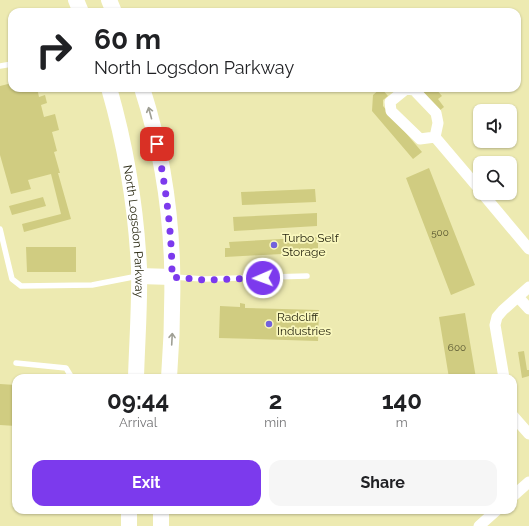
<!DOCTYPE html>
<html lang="en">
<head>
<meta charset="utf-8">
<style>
	body { margin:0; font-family:Raleway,sans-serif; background:#f6f6f6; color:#202124; height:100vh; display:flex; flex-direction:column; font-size:15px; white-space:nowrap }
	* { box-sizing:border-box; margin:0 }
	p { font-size:13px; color:#757577 }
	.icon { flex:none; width:22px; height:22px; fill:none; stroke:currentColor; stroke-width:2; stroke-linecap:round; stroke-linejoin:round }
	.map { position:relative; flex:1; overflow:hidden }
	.panel { position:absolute; left:12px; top:374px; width:505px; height:140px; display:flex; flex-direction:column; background:#fff; border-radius:12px; box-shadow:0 1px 3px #0004 }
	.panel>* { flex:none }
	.hud { position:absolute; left:8px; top:8px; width:513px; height:84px; border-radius:12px; box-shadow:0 1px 3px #0004; background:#fff; color:#202124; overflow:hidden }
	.tools { position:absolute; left:473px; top:104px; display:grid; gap:8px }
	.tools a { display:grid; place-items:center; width:44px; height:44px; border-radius:8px; background:#fff; box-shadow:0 1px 3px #0004; font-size:20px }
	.pin { position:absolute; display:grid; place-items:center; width:34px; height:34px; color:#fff; margin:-17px; border-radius:8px; box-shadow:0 2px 6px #0006 }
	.me { position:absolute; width:44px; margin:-22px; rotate:268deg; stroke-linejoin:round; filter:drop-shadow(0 0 3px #0008) }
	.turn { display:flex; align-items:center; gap:14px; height:84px; padding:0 20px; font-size:18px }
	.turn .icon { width:52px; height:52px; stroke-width:2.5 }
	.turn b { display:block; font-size:28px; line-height:34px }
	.eta { display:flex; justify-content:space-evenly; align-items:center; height:68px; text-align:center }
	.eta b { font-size:24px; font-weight:700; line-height:28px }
	.primary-button { display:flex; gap:8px; margin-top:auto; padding:8px 20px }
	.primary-button a { flex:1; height:46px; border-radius:12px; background:#7c3aed; color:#fff; font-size:16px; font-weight:700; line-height:46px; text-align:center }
	.primary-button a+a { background:#f6f6f6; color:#202124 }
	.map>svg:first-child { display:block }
	.building { fill:#d0cc81 }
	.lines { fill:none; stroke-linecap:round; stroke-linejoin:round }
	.service { stroke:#fff; stroke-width:5.5 }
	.minor { stroke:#fff; stroke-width:11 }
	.secondary { stroke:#fff; stroke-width:16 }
	.oneway { stroke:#9f9f94 }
	.route { stroke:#7c3aed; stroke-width:7; stroke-dasharray:0 12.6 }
	.poi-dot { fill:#7361dc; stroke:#faf8be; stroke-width:1.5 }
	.labels { text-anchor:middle; stroke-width:3.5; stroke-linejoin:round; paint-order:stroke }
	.number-label { font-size:10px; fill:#54522e }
	.street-label { font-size:12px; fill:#2a2912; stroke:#faf8be }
	.poi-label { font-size:12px; fill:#2a2912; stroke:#faf8be; text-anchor:start }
</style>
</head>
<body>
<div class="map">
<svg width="529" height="526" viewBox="0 0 529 526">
	<rect width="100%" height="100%" fill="#edeab1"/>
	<path class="building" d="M12,83V88H37L39,97L45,95L47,103L41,105L44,117L55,114L59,130L52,132L57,151L54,152L60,173H58L71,219L24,232L22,224L61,214L51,174L28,180L31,189L11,194L0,155V86Z
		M381,88L388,96L383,100V106L422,152L413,159L372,111L373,95Z
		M420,88H435L442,96L438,99L444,107L439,111Z
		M429,168L475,285L451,295L406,178Z
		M315,189L316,202L242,205L241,192Z
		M43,197L46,206L12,215L9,206Z
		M317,213V226L234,231L233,217Z
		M318,237V252L225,257V248H230L229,242Z
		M26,247H76V272H27Z
		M240,303L245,304V308L319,310L318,341L219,338L220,306L240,307Z
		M465,313L476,378H449L439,317Z
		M524,351L527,370H529V376L522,378L518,352Z
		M0,384L16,385V426L0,425Z"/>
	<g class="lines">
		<path class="service" d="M0,66L12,64
			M0,229L12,279L21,286L92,285L138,276
			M173,277L204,279L307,276
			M16,363L66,368L72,378"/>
		<path class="minor" d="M406,89L414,90L436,113L438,123L435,137L420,139L391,111L390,102Z
			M435,137L480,190
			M482,193L529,249
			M518,297L529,309
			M504,378L495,325L497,317L503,310L529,287
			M513,416L529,434
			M513,496L529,482
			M479,526L497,510"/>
		<g class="secondary">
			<path d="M76,0L81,12"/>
			<path d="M109,0L114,12"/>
			<path id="s1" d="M109,88C126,147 136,207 139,268C140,305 137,341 136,378"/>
			<path d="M142,88C160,144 170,203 172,262C173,301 172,339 169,378"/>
			<path d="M139,276L172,277"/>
			<path d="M129,526V510"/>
			<path d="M161,526V510"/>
		</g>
	</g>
	<defs><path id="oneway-shaft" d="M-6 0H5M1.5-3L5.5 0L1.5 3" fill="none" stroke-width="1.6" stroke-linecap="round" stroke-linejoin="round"/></defs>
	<g class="oneway">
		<use href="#oneway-shaft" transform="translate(150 113) rotate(-105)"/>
		<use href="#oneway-shaft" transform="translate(172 339) rotate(-87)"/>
	</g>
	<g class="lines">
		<path class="route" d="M157,144C166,188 172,232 172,277L204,280L263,278"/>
	</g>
	<g class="poi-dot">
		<circle cx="274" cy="245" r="4"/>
		<circle cx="269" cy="324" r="4"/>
	</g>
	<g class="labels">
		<g class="number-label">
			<text x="440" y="236">500</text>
			<text x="457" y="351">600</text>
		</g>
		<g class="street-label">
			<text dy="4" stroke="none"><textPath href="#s1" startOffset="146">North Logsdon Parkway</textPath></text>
		</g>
		<g class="poi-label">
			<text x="282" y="242">Turbo Self<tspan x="282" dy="14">Storage</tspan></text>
			<text x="277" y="321">Radcliff<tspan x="277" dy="14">Industries</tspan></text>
		</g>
	</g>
</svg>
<div class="tools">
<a><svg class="icon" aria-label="sound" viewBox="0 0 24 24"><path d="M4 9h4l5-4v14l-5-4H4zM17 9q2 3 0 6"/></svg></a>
<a><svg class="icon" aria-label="search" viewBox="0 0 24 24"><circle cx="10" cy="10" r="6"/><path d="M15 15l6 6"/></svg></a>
</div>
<div class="pin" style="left:157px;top:144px;background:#d93025"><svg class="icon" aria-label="arrive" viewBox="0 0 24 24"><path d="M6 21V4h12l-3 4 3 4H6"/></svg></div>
<svg class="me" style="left:263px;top:278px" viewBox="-20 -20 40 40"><circle r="17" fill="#7c3aed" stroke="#fff" stroke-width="3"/><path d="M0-11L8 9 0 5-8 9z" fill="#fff"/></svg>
<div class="hud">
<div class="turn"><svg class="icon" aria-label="right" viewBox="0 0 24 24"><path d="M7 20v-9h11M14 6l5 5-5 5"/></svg><div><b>60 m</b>North Logsdon Parkway</div></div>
</div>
<section class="panel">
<div class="eta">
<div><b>09:44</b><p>Arrival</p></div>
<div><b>2</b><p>min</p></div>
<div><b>140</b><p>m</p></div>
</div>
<div class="primary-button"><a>Exit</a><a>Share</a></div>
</section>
</div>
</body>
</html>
